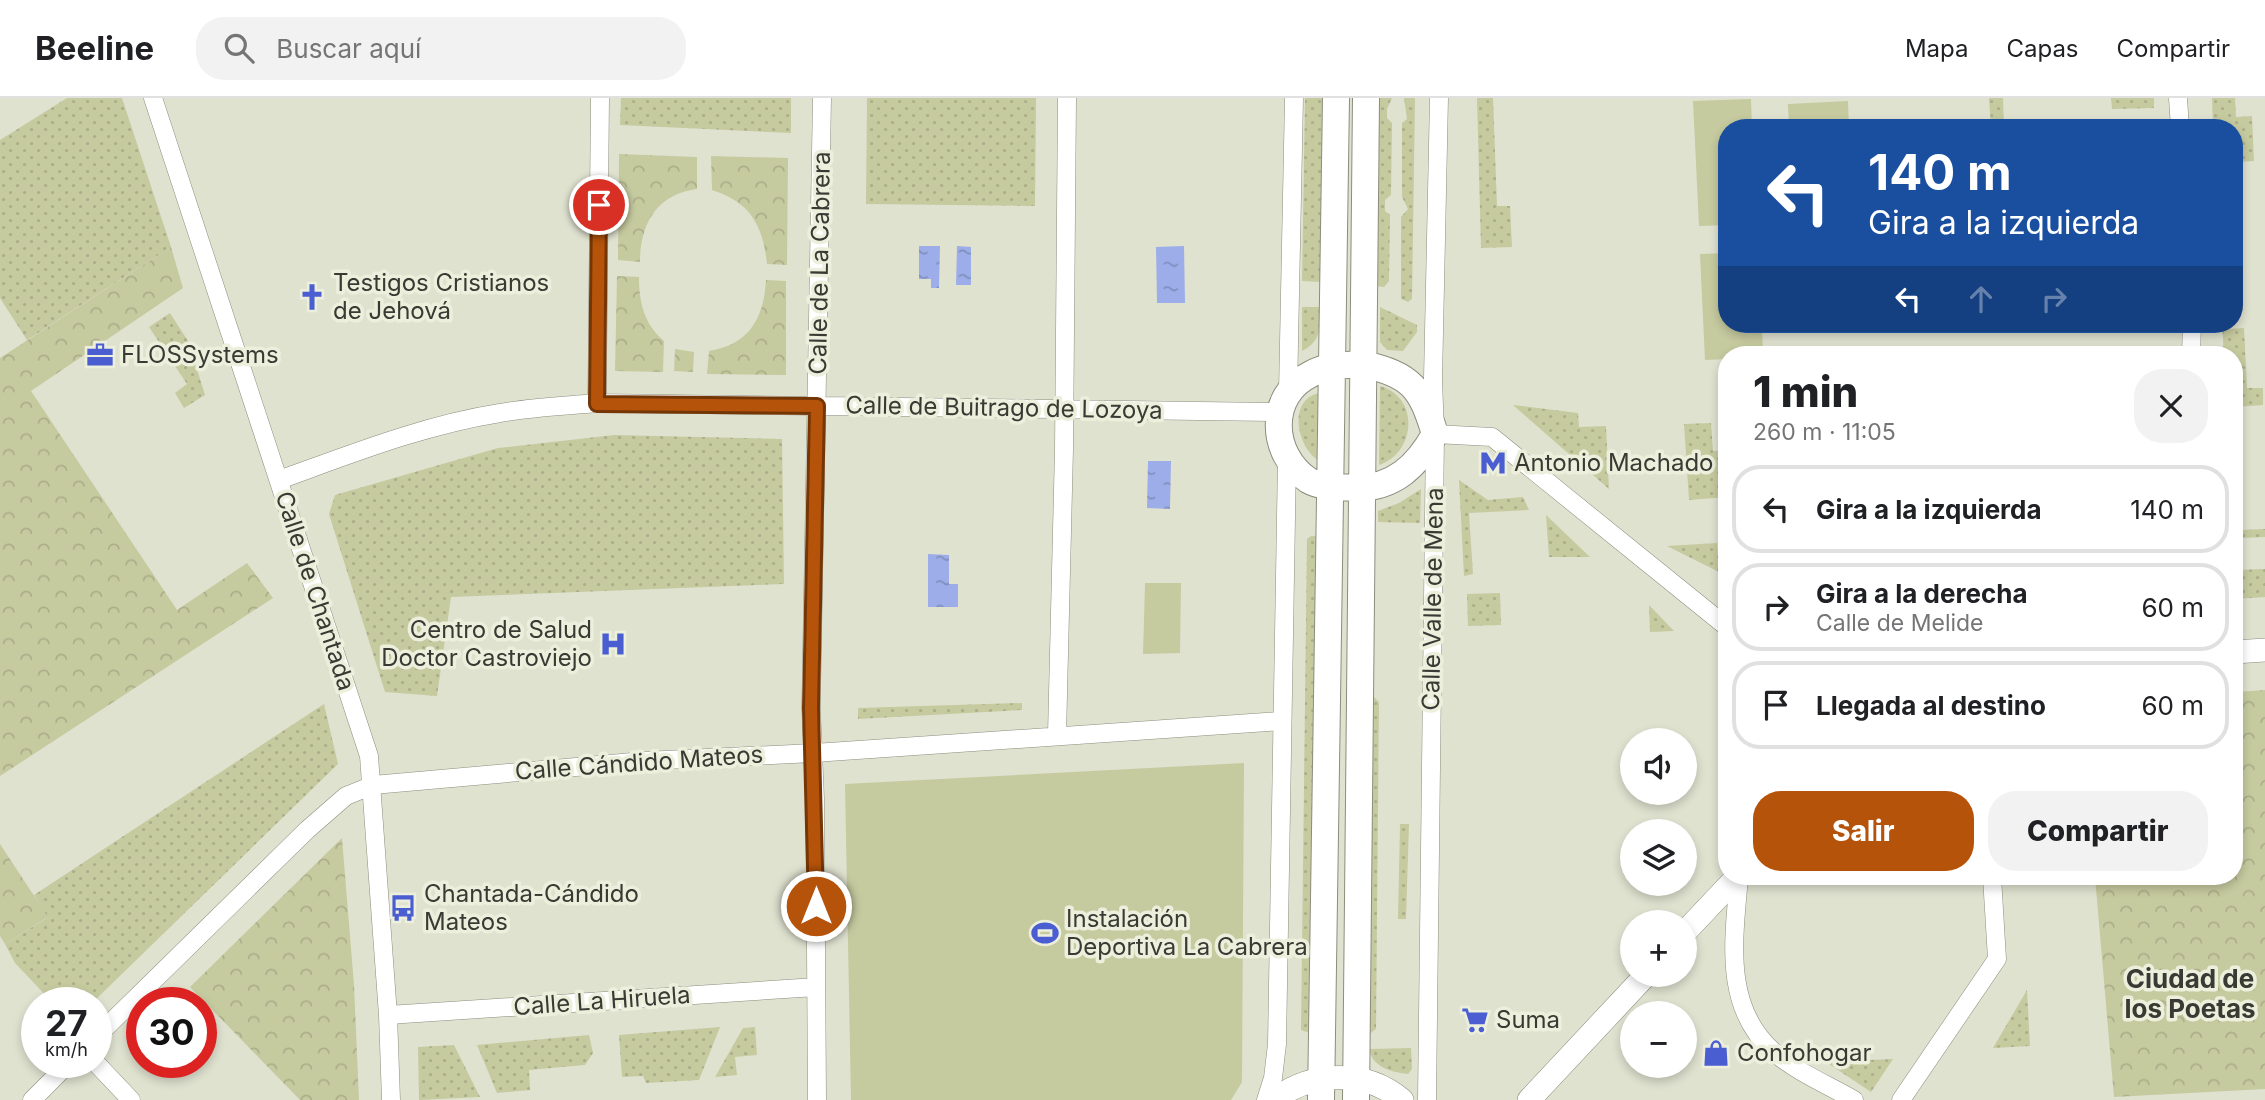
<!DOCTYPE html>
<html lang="es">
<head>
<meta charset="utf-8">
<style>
	body { margin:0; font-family:Inter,sans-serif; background:#f2f2f2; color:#202124; height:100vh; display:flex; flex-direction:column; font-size:26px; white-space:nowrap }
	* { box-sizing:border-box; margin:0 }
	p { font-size:23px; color:#757577 }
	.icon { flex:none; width:38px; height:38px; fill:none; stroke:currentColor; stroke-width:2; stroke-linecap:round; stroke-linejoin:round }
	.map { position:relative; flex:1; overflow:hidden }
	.details { position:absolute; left:1718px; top:248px; width:525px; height:539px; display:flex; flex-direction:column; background:#fff; border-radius:28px; box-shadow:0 4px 10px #0003 }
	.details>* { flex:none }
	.guide { position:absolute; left:1718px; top:21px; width:525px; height:214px; border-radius:28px; box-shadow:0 4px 10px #0003; background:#1a4fa0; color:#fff; overflow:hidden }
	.fabs { position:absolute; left:1620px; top:630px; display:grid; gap:14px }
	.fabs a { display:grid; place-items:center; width:77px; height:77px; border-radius:50%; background:#fff; box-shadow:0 4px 10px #0003; font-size:35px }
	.speed { position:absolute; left:21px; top:889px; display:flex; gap:14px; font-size:35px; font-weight:700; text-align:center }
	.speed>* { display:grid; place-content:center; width:91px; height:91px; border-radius:50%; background:#fff; box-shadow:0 4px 10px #0003; line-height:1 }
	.speed small { font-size:18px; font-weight:400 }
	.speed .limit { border:10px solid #d22; background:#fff; color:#111 }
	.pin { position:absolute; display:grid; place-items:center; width:60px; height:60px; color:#fff; margin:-30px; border:4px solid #fff; border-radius:50%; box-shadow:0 2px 7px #0007 }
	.me { position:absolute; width:77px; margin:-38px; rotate:0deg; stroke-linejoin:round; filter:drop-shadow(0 0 5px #0008) }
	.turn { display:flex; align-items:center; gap:24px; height:147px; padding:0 35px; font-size:32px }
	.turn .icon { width:91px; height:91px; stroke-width:2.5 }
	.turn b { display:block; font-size:49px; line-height:60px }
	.lanes { display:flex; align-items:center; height:66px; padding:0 35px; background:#0003; justify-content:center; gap:35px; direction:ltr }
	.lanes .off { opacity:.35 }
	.round { display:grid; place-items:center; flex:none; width:74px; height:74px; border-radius:28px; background:#f2f2f2 }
	.summary { display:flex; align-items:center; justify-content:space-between; height:119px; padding:0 35px }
	h1 { font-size:42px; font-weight:800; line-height:52px }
	.action { display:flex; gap:14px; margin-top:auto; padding:14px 35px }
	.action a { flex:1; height:80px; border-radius:28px; background:#b45309; color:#fff; font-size:28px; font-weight:800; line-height:80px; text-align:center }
	.action a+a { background:#f2f2f2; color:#202124 }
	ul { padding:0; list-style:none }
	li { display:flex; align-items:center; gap:21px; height:88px; margin:0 14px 10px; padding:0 21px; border:4px solid #e0e0e0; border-radius:28px }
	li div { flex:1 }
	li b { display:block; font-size:26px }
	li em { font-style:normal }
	header { display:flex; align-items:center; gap:42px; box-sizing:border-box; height:98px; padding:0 35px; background:#fff; border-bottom:2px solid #e0e0e0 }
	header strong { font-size:33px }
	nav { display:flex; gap:38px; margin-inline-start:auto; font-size:24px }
	.search { width:490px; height:63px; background:#f2f2f2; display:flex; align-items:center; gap:18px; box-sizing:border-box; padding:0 24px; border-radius:28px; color:#757577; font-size:26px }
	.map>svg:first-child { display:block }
	.grass { fill:url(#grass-dots) }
	.park { fill:url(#park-crowns) }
	.pitch { fill:#c6ca9f }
	.water { fill:url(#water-ripples) }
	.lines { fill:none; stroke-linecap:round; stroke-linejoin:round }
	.minor-casing { stroke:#8c8d7d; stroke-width:19 }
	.tertiary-casing { stroke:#8c8d7d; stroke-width:24 }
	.secondary-casing { stroke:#8c8d7d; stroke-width:28 }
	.minor { stroke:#fff; stroke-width:18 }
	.tertiary { stroke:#fff; stroke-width:23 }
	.secondary { stroke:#fff; stroke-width:26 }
	.route-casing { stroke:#753606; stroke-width:18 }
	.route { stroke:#b45309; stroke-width:12 }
	.labels { text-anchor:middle; stroke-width:7; stroke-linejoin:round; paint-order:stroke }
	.street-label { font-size:24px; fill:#393a33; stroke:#edefdd }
	.poi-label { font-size:24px; fill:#393a33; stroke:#edefdd; text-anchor:start }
	.neighbourhood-label { font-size:26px; font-weight:bold; fill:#393a33; stroke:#edefdd }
</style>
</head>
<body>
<header>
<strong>Beeline</strong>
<div class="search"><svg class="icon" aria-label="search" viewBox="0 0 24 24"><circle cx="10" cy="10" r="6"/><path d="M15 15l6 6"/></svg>Buscar aquí</div>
<nav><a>Mapa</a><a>Capas</a><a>Compartir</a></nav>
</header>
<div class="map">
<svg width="2265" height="1002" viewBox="0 0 2265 1002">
	<defs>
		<pattern id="grass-dots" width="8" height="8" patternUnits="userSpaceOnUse" patternTransform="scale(1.75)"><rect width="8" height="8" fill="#c6ca9f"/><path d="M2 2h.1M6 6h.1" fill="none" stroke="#abae89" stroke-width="1.8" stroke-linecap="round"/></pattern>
		<pattern id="park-crowns" width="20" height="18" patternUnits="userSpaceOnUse" patternTransform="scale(1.75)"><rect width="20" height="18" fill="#c6ca9f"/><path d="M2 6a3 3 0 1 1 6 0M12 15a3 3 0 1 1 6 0" fill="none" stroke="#abae89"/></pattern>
		<pattern id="water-ripples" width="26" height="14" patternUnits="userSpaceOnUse" patternTransform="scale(1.75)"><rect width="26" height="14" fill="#9cade9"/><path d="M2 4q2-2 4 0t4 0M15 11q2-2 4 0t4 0" fill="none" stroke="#808ebd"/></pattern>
	</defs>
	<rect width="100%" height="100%" fill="#e0e2d0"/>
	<path class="grass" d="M67,0H122L171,149L27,242L0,200V42Z
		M621,0H791V35L620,27Z
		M867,0H1036L1035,108L866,106Z
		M1305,0H1324L1321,184L1302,183Z
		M1377,0H1392L1387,11V20L1392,25L1391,97L1385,102V113L1390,117L1389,183L1384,189L1374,188Z
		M1404,0H1415L1412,201L1408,204L1401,201V119L1408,111L1402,99V25L1407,21Z
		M1477,0H1493L1497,108H1510L1512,149L1481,150Z
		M1989,0H2003L2004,30H1991Z
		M2111,0H2154V10L2112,11Z
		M2212,0H2235L2236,19L2252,18L2254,63L2235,64V30H2213Z
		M2235,109H2238L2242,167L2235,168Z
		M1302,209H1321C1321,228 1321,244 1302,253Z
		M1380,209L1417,227V234L1403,253L1387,252L1380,244Z
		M170,215L188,243L205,297L184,310L175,295L187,286L149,229Z
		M2222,226H2228L2229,231L2244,230L2247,290H2263V307L2235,309V257H2224Z
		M1380,288C1420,299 1416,355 1379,367Z
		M1319,295V363C1297,350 1287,302 1319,295Z
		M1513,307L1578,315L1579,329L1606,328L1609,391Z
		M1711,325L1713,353L1727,352V399L1689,402L1684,326Z
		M614,337L782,341L784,486L451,499L437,598L385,594L329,416L335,397L498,350Z
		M1459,382L1488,402L1523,399L1529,412L1469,415L1473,476L1464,478Z
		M1421,391L1420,425L1378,424V413L1399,405Z
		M1546,417L1590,459H1549Z
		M2265,431V439L2241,440V432Z
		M1311,438H1319L1310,935L1301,932L1307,441Z
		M1717,445L1719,474L1667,448Z
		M2265,471V499L2235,501V472Z
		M1500,495L1501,527L1468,528L1467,496Z
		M1649,507L1674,533L1650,534Z
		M1374,599L1379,604L1376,931L1368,937Z
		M1022,605V612L858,621V610Z
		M324,606L338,666L92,905H53L15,865L5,846L47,820L34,797Z
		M1400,726H1409L1406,821H1398Z
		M2027,892L2030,948L1993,950Z
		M720,929L699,982L646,985L643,978L622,979L619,937Z
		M755,929L757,957L735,959L737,977L715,979L743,930Z
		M589,937L593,955L585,967L529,972L530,992L497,995L477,947Z
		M454,947L480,999L419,1002L418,949Z
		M1411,950L1412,971L1408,976C1392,974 1373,970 1369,951Z
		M1893,961L1871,994L1826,964L1892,961Z"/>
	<path class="park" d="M619,56L697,59V91C657,96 640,126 640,164L618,162Z
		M711,58L788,60L787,167L767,166C763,127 750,104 712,92Z
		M171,149L183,190L31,293L177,512L247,465L273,500L0,678V260Z
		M617,178L639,179C639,204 644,226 664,243L663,274L615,273Z
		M766,182L786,183V277L707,276L709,253C749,247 764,220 766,182Z
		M675,251L694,254L693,274L674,273Z
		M2265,592V991L2114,999L2095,779H2235V594Z
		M342,740L354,887L359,1002H300L190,889Z
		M0,746L48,819L5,846L0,838Z"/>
	<path class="pitch" d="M1751,1L1752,30H1727V127L1699,128L1693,3Z
		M1848,3L1849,30H1789L1788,6Z
		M1727,155V226H1762L1763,257H1727V261L1705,262L1700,156Z
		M1145,485H1181L1180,555L1143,556Z
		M1244,665L1242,984L1231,1002H851L845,686Z"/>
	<path class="water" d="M919,148H940L939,190H931V181H919Z
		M957,148L971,149V187H956Z
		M1184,148L1185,205H1157L1156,149Z
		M1148,363H1171L1170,411L1147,410Z
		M928,456L949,457V486H958V509H928Z"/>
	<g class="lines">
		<defs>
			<path id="minor" d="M153,0L369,658L388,917L391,1002
				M2178,0L2180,30
				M2191,257L2192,226
				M1288,294L1294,0
				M597,305L600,0
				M1435,336L1492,339L1727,529
				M279,382C351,356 424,327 500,315C532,309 564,308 597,305L1278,314
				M1057,637L1064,351L1067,0
				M1739,779C1734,840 1722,910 1775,955C1797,974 1828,987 1854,1002
				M388,917L816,889
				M96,939L307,732L346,698L373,687L644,663L814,655L1281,623
				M95,964L131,1002
				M32,1002L70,964
				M817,1002L815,701L811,610L822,0
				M1266,1002L1273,980L1277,946L1287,361
				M1427,1002L1435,336L1433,281L1439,0
				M1901,1002L1997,861L1992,779"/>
			<path id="tertiary" d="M2235,554L2265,552
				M1685,834L1737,779
				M1274,1002C1312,973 1365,971 1402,1002
				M1529,1002L1646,877"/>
			<path id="secondary" d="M1363,266C1412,277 1421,290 1435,336C1417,368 1394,390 1356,390C1340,389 1322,390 1308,382C1270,356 1267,297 1311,276C1327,267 1345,267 1363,266Z
				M1321,1002L1336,0
				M1356,1002L1366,0"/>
		</defs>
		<use href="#minor" class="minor-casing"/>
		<use href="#tertiary" class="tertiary-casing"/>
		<use href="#secondary" class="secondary-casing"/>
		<use href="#minor" class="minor"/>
		<use href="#tertiary" class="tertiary"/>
		<use href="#secondary" class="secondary"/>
	</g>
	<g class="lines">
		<defs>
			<path id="route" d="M599,107L597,306L817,308L811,610L816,808"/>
		</defs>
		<use href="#route" class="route-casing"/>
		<use href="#route" class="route"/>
	</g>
	<defs>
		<symbol id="church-bare" viewBox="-9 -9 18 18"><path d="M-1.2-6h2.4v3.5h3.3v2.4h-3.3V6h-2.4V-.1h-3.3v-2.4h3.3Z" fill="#4a5ed2" stroke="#edefdd" stroke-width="2.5" paint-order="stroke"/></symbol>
		<symbol id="office-bare" viewBox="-9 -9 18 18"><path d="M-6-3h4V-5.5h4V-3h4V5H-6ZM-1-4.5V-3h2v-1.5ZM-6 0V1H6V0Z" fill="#4a5ed2" stroke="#edefdd" stroke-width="2.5" paint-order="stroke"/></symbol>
		<symbol id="metro-bare" viewBox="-9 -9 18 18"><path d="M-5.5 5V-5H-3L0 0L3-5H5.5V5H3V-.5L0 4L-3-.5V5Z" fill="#4a5ed2" stroke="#edefdd" stroke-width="2.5" paint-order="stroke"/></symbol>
		<symbol id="hospital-bare" viewBox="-9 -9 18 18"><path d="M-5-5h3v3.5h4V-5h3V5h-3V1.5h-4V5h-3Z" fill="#4a5ed2" stroke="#edefdd" stroke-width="2.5" paint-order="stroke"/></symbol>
		<symbol id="bus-bare" viewBox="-9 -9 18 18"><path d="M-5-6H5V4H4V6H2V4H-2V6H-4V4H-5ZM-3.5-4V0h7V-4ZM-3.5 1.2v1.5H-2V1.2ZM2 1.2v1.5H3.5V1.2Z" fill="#4a5ed2" stroke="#edefdd" stroke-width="2.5" paint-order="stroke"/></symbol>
		<symbol id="stadium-bare" viewBox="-9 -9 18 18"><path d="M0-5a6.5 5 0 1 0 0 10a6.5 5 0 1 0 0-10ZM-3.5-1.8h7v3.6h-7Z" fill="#4a5ed2" stroke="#edefdd" stroke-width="2.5" paint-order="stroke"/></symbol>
		<symbol id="supermarket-bare" viewBox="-9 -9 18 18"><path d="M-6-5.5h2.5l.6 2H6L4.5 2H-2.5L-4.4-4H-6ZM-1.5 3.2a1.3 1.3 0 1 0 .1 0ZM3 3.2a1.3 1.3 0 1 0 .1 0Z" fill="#4a5ed2" stroke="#edefdd" stroke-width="2.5" paint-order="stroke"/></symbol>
		<symbol id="shop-bare" viewBox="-9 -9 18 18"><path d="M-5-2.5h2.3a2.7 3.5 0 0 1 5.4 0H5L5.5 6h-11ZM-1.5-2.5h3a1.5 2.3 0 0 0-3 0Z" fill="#4a5ed2" stroke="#edefdd" stroke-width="2.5" paint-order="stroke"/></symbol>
	</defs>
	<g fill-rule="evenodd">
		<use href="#church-bare" x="293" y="180" width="38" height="38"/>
		<use href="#office-bare" x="81" y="238" width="38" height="38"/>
		<use href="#metro-bare" x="1474" y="346" width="38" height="38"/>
		<use href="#hospital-bare" x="594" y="527" width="38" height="38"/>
		<use href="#bus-bare" x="384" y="791" width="38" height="38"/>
		<use href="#stadium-bare" x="1026" y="816" width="38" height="38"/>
		<use href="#supermarket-bare" x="1456" y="903" width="38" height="38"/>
		<use href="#shop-bare" x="1697" y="936" width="38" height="38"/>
	</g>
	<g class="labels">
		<g class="street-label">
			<text transform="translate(820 165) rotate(-89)" y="8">Calle de La Cabrera</text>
			<text transform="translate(1004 310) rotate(1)" y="8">Calle de Buitrago de Lozoya</text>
			<text transform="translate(315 493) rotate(72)" y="8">Calle de Chantada</text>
			<text transform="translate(1433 501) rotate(-89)" y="8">Calle Valle de Mena</text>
			<text transform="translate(639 665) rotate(-4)" y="8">Calle Cándido Mateos</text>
			<text transform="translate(602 903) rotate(-4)" y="8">Calle La Hiruela</text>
		</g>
		<g class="poi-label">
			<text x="333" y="193">Testigos Cristianos<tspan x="333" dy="28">de Jehová</tspan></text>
			<text x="121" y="265">FLOSSystems</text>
			<text x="1514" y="373">Antonio Machado</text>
			<text x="592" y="540" text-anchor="end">Centro de Salud<tspan x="592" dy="28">Doctor Castroviejo</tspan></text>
			<text x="424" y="804">Chantada-Cándido<tspan x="424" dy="28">Mateos</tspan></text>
			<text x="1066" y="829">Instalación<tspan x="1066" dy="28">Deportiva La Cabrera</tspan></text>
			<text x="1496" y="930">Suma</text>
			<text x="1737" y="963">Confohogar</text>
		</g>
		<g class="neighbourhood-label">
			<text x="2190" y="890">Ciudad de<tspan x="2190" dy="30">los Poetas</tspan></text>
		</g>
	</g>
</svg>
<div class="fabs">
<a><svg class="icon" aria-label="sound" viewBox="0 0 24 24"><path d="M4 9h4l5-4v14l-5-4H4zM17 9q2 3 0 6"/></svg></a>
<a><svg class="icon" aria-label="layers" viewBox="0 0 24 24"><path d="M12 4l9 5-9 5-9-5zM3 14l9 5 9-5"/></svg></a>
<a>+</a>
<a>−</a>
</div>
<div class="speed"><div>27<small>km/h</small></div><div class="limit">30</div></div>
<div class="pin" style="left:599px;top:107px;background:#d93025"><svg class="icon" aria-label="arrive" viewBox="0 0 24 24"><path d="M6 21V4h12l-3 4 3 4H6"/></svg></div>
<svg class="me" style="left:816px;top:808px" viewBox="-20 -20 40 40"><circle r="17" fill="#b45309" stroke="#fff" stroke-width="3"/><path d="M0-11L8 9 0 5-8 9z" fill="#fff"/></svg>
<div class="guide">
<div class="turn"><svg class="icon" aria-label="left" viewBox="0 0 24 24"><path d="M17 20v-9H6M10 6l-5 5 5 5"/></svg><div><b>140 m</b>Gira a la izquierda</div></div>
<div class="lanes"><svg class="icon" aria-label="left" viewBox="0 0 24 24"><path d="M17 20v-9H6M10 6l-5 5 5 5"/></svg><svg class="icon off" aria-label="ahead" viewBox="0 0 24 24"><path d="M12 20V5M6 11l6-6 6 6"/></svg><svg class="icon off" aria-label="right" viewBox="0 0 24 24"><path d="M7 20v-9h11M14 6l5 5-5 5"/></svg></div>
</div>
<section class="details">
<div class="summary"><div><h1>1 min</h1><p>260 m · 11:05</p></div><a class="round"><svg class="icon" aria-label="close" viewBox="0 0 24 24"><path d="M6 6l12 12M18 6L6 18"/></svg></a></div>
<ul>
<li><svg class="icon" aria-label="left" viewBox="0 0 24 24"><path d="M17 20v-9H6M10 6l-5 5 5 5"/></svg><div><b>Gira a la izquierda</b></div><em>140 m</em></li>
<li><svg class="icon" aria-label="right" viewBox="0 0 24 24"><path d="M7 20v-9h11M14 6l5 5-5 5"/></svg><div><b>Gira a la derecha</b><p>Calle de Melide</p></div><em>60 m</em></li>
<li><svg class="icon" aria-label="arrive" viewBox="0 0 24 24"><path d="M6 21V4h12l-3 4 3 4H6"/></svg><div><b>Llegada al destino</b></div><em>60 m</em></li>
</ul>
<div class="action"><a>Salir</a><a>Compartir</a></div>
</section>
</div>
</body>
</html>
